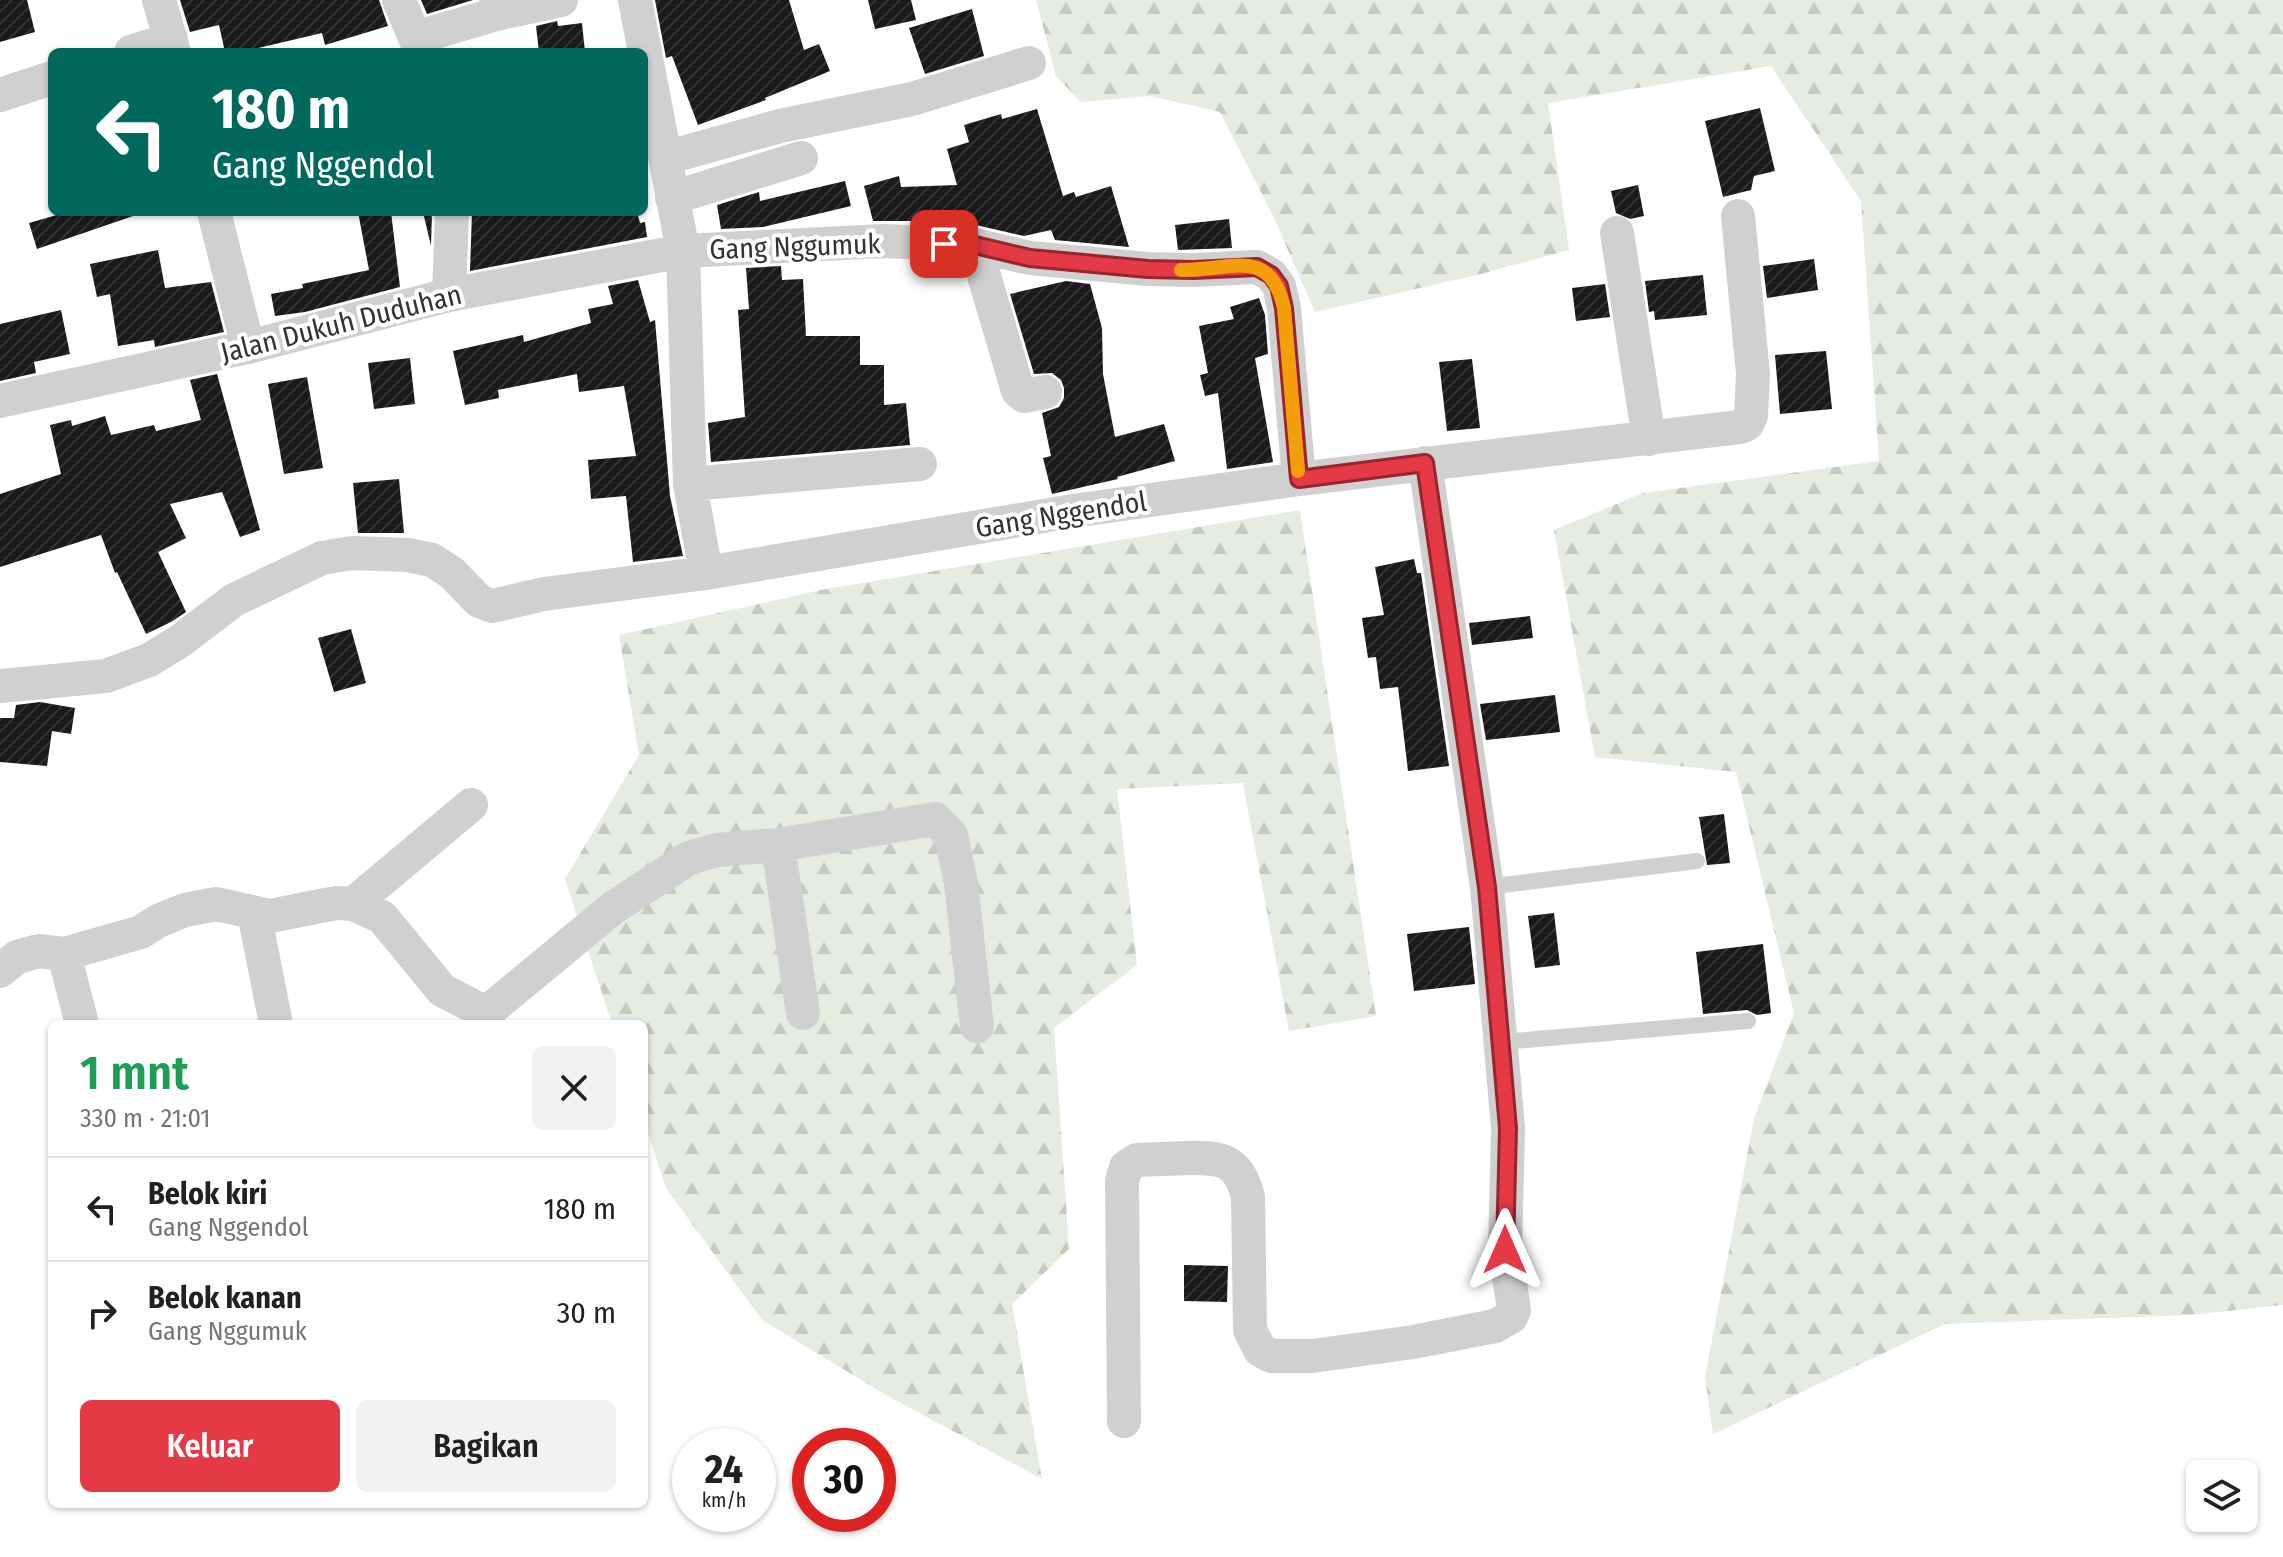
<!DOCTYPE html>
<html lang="id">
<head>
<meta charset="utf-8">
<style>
	body { margin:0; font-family:"Fira Sans Condensed",sans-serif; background:#f2f2f2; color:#202124; height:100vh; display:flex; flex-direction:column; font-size:30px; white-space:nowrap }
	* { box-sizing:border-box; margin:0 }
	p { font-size:26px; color:#757577 }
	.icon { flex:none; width:44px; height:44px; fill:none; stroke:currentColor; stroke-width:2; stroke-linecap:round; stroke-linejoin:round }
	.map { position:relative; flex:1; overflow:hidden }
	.side { position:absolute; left:48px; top:1020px; width:600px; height:488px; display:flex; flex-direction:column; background:#fff; border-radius:12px; box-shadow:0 2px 6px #0004 }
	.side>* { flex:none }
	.banner { position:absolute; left:48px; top:48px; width:600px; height:168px; border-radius:12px; box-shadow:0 2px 6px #0004; background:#00695c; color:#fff; overflow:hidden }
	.controls { position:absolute; left:2186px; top:1460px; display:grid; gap:16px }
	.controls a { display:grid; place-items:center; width:72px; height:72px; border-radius:12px; background:#fff; box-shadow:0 2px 6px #0004; font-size:40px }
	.speed { position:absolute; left:672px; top:1428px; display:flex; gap:16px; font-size:40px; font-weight:700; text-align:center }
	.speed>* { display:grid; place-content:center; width:104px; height:104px; border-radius:50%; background:#fff; box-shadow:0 2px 6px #0004; line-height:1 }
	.speed small { font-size:20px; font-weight:400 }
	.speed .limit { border:12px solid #d22; background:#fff; color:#111 }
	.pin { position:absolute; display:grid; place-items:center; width:68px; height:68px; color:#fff; margin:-34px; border-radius:16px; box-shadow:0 4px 12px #0006 }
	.me { position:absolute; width:88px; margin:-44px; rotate:0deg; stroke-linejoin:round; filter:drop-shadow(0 0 6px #0008) }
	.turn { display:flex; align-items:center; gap:28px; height:168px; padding:0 32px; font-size:36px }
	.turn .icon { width:104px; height:104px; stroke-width:2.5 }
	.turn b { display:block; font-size:56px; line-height:68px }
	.round { display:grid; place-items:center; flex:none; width:84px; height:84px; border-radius:12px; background:#f2f2f2 }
	.summary { display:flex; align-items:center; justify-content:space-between; height:136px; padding:0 32px }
	h1 { font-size:48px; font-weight:600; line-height:60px; color:#1e9e55 }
	.action { display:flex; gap:16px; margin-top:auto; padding:16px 32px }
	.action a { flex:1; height:92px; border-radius:12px; background:#e63946; color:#fff; font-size:32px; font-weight:600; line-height:92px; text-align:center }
	.action a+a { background:#f2f2f2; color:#202124 }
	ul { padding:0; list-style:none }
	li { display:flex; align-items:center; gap:24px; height:104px; padding:0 32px; border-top:2px solid #e0e0e0 }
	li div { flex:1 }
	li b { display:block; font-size:30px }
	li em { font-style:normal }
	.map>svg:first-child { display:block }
	.forest { fill:url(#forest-firs) }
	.building { fill:url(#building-hatch) }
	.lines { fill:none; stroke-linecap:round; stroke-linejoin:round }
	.service { stroke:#d0d0d0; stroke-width:16 }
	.minor { stroke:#d0d0d0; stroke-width:34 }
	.route-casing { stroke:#96252e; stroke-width:20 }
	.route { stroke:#e63946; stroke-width:14 }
	.slow { stroke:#f59e0b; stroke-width:14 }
	.labels { text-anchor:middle; stroke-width:8; stroke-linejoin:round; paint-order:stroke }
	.street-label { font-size:28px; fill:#333; stroke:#fff }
</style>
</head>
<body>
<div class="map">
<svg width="2283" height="1557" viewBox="0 0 2283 1557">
	<defs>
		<pattern id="forest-firs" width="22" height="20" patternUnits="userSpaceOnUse" patternTransform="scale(2)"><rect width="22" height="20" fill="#e6ecdf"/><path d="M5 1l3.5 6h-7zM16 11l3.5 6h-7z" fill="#c6cbc0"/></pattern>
		<pattern id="building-hatch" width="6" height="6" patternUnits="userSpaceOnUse" patternTransform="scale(2)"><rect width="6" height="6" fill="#1a1a1a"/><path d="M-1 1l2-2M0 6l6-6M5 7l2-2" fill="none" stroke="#333"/></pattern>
	</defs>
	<rect width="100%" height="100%" fill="#fff"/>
	<path class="forest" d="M1036,0H2283V1305L2191,1315L1945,1324L1713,1434L1705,1377L1754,1119L1794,1013L1736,772L1595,757L1554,530L1643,493L1879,461L1861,201L1771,66L1548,103L1569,250L1481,274L1315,312L1274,218L1220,112L1150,96L1081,102L1056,76Z
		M1300,510L1376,1016L1289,1031L1243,783L1117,789L1137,965L1054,1028L1069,1249L1012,1304L1042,1479L886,1395L762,1320L666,1188L644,1121V1024H612L565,879L639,755L619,635L821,590Z"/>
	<path class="building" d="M0,0H27L35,32L0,42Z
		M180,0H379L388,26L325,45L322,33L241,52H225L219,25L190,32Z
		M421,0H473L427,14Z
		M655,0H789L804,50L819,44L830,71L765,98L766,100L698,125L672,56L666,58Z
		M868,0H911L916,20L875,29Z
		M972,9L984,56L925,74L909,28Z
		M557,21L558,26L582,23L585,52H539L536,26Z
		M1760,108L1775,171L1754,176L1751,190L1723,197L1705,121Z
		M1037,109L1063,196L1074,192L1076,197L1111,186L1129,247L1055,240L1051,230L1024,236L976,225L923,221H873L864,186L899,176L901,187L957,185L947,149L969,142L964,125L1001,114L1002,119Z
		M845,181L851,206L763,227L721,229L717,205L759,192L760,201Z
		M1638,185L1644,216L1630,219L1616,213L1611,191Z
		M67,212H136V215L37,249L29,223Z
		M358,212H391L400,287L305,312L275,316L271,294L303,288L302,284L369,270Z
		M423,212H432L431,246Z
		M472,212H637L640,223L645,222L647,237L470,271Z
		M1229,219L1232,248L1178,250L1175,225Z
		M158,250L165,288L211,282L224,332L155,347L154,340L118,346L110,294L97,297L90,264Z
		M1814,259L1818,290L1767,298L1763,266Z
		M781,266L782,280L803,279L806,336H860V365H884V405L906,403L910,445L711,462L708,423L745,417L738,310L749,309L746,268Z
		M1703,275L1707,315L1655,320L1654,311L1649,312L1645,281Z
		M638,280L650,322L655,320L670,496L683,556L633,562L626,496L591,499L588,460L636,456L624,386L579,392L577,374L498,390L499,398L465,405L453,351L523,335L524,342L591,323L588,309L613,304L608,286Z
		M1066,281L1090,284L1102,328L1103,374L1115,437L1164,424L1175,461L1117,477L1118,479L1052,494L1043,458L1051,456L1042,413L1059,407L1064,398V388L1061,380L1052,373L1034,374L1010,294Z
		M1605,284L1610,317L1576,321L1572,288Z
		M1259,298L1265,315L1268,354L1255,358L1273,462L1227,469L1218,393L1205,396L1200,375L1208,373L1199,326L1234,319L1230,307Z
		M61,310L70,354L34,362L36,373L0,381V324Z
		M1826,351L1832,409L1780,414L1775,355Z
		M410,358L415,404L374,409L368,363Z
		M1472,359L1480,428L1447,431L1439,362Z
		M217,374L260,530L240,537L222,492L170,504L186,538L158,552L186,612L171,622L146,634L117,572L115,573L101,535L0,567V494L61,474L50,425L71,420L72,426L105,416L111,435L154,425L156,431L201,420L190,380Z
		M307,377L323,468L284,474L268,384Z
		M399,479L404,533H358L353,483Z
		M1414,559L1417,573H1421L1449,766L1408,771L1398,687L1380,689L1376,657L1368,658L1362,618L1384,615L1375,567Z
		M1530,616L1533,638L1472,645L1469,623Z
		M351,629L366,683L334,692L318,638Z
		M1555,695L1560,732L1486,740L1480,704Z
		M40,702L75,708L71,734L52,731L47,766L0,762V718H14L16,705Z
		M1724,814L1730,863L1707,865L1699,817Z
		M1554,913L1560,965L1535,968L1528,916Z
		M1469,927L1475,984L1414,991L1407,934Z
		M1763,944L1771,1013L1757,1015L1747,1010L1703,1014L1696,952Z
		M1184,1265L1228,1266L1227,1302L1184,1301Z"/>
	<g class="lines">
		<path class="service" d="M1487,887L1697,861
			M1502,1042L1748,1021"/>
		<path class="minor" d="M159,0L174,52
			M399,0L421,52
			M496,0L500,13L561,0
			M635,0L683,251L690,484L706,573
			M415,38L500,13
			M131,52L171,39
			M0,95L52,78
			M665,158L780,126L912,99L1029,63
			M672,198L801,158
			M214,212L248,347
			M1617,233L1649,439
			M975,245L1018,391L1024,396L1045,392
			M449,295L452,212
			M0,401L248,347L449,295L683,251L883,241L975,245L1030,258L1148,269L1193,270L1257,267L1271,275L1279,286L1284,308L1299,479
			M690,484L920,464
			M0,686L106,676L149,660L180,641L234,600L322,558L352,553L408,555L432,560L452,573L479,601L492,606L544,594L706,573L1073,511L1299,479L1740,427L1747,424L1751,416L1753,374L1738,216
			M778,845L803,1013
			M353,904L471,805
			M254,913L276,1024
			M64,954L82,1024
			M0,971L17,957L39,951L64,954L141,932L158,921L185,910L216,904L270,916L336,903L353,904L382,917L442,990L486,1013L613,908L689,858L717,850L778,845L935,819L951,835L961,883L977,1026
			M1124,1421L1122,1181L1126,1167L1137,1160C1154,1159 1170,1159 1187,1158C1222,1157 1239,1160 1248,1197L1250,1330L1260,1350L1271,1356H1313L1413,1342L1495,1326L1511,1317L1514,1310L1505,1250L1508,1128L1487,887L1425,463"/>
	</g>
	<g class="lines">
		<defs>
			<path id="route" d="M944,244L975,245L1030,258L1148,269L1193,270L1257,267L1271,275L1279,286L1284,308L1299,479L1425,463L1487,887L1508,1128L1505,1250"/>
		</defs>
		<use href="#route" class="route-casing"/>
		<use href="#route" class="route"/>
		<path class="slow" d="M1181,270C1230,271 1270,245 1284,308L1298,471"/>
	</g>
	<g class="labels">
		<g class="street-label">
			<text transform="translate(795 246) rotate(-2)" y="10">Gang Nggumuk</text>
			<text transform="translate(341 323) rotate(-14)" y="10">Jalan Dukuh Duduhan</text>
			<text transform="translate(1061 514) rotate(-9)" y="10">Gang Nggendol</text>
		</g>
	</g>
</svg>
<div class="controls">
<a><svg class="icon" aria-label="layers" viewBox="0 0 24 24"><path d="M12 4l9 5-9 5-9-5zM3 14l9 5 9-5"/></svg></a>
</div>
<div class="speed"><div>24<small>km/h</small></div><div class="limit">30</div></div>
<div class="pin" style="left:944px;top:244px;background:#d93025"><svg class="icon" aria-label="arrive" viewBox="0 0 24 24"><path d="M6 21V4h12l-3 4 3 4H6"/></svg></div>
<svg class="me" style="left:1505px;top:1250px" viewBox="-20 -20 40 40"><path d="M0-17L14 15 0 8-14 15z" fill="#e63946" stroke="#fff" stroke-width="4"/></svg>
<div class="banner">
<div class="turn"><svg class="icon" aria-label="left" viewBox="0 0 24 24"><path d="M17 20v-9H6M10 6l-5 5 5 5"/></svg><div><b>180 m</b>Gang Nggendol</div></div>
</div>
<section class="side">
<div class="summary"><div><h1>1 mnt</h1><p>330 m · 21:01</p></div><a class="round"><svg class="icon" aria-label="close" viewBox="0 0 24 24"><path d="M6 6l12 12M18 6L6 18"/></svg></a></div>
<ul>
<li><svg class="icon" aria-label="left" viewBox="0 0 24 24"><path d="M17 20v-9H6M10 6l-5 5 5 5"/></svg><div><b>Belok kiri</b><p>Gang Nggendol</p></div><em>180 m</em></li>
<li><svg class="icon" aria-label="right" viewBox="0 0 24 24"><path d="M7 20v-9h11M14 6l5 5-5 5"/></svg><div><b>Belok kanan</b><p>Gang Nggumuk</p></div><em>30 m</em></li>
</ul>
<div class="action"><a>Keluar</a><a>Bagikan</a></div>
</section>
</div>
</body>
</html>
